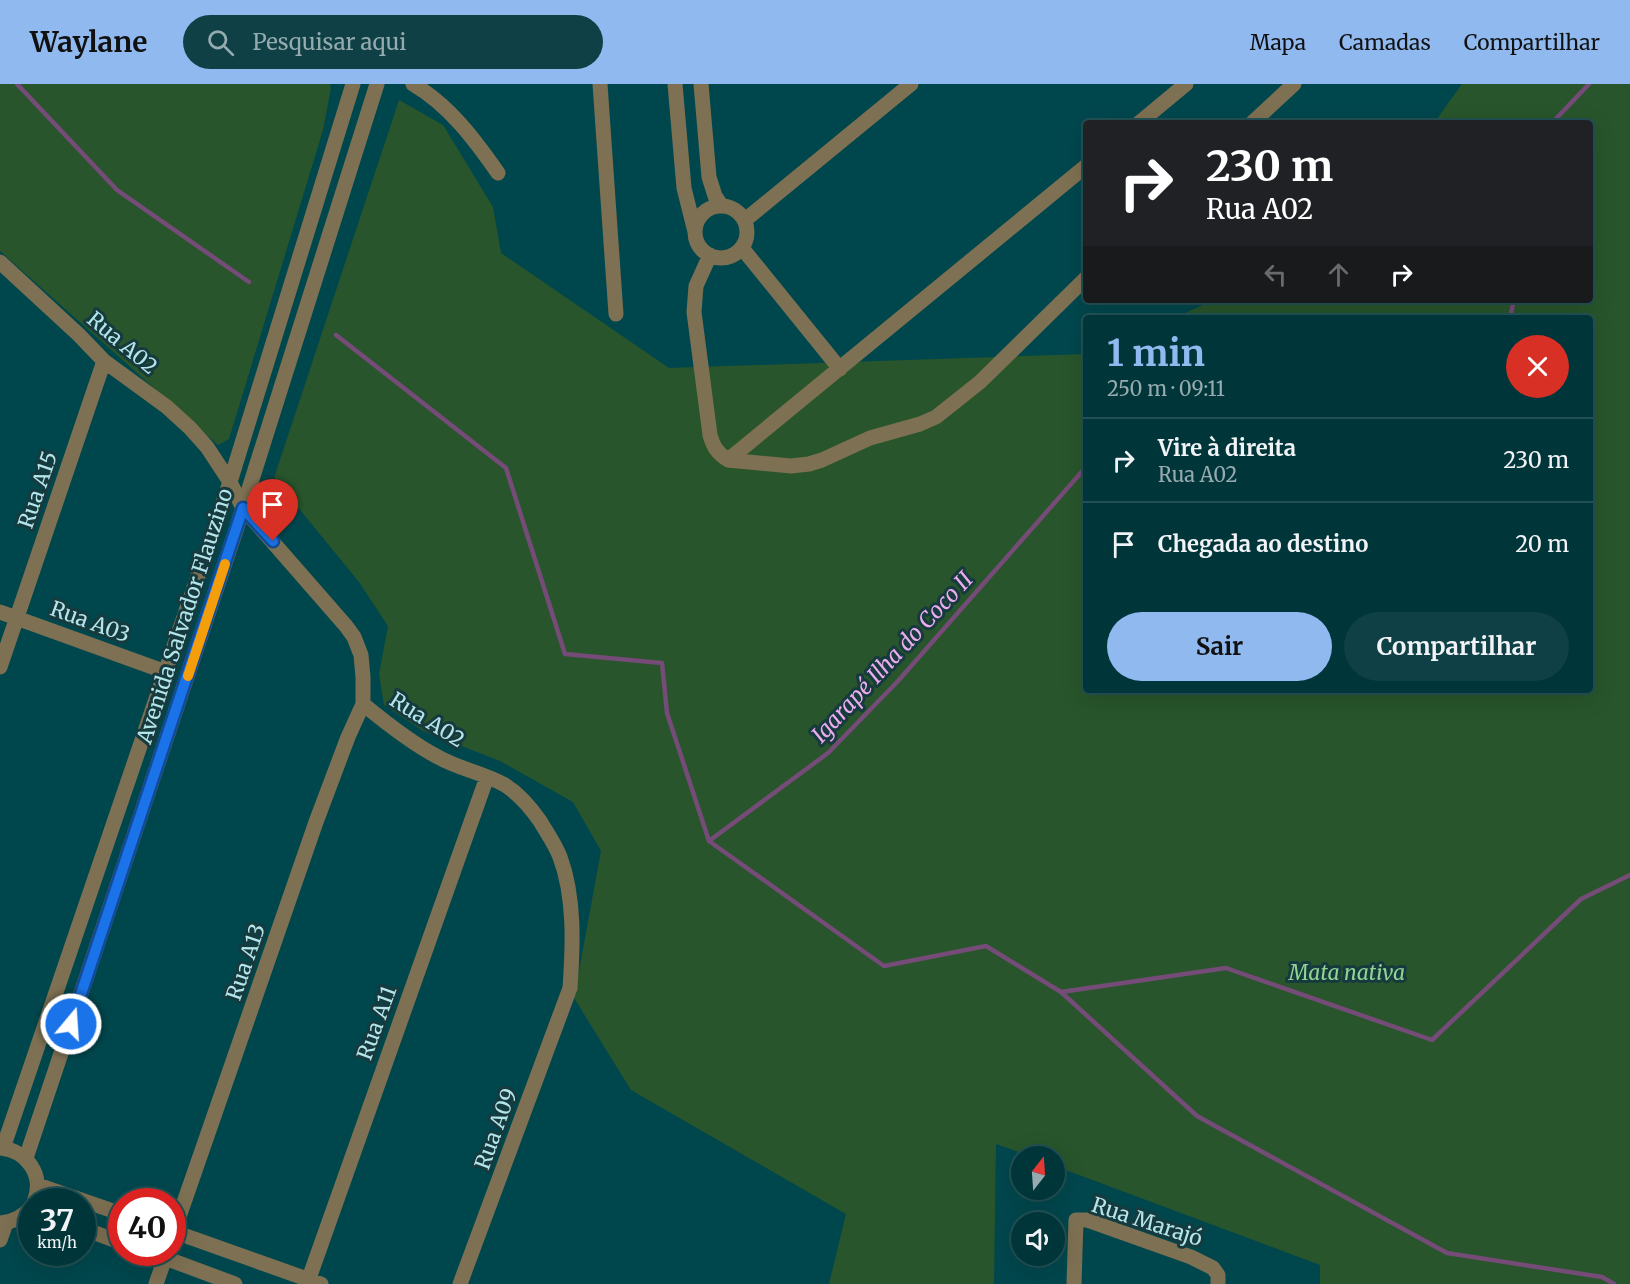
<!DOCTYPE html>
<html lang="pt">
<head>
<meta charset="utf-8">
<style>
	body { margin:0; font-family:Merriweather,serif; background:#0e4045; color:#f1f3f6; height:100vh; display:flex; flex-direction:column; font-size:22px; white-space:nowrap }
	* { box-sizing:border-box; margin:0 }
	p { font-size:20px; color:#95abaf }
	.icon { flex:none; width:33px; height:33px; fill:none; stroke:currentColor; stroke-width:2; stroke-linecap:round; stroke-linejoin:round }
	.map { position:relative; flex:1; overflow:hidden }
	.details { position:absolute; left:1083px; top:231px; width:510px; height:378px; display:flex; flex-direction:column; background:#00353a; border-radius:6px; box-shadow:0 6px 24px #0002,0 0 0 2px #225054 }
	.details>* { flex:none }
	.guide { position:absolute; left:1083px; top:36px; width:510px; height:183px; border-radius:6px; box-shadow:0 6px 24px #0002,0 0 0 2px #225054; background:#202124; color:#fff; overflow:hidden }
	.needle { width:39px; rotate:17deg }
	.controls { position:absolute; left:1011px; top:1062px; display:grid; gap:12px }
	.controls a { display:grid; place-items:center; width:54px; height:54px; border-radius:50%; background:#00353a; box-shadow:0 6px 24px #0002,0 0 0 2px #225054; font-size:30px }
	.speed { position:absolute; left:18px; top:1104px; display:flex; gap:12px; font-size:30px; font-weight:700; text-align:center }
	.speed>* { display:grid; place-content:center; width:78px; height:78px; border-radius:50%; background:#00353a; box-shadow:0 6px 24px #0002,0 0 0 2px #225054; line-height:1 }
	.speed small { font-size:15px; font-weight:400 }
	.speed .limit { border:9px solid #d22; background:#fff; color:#111 }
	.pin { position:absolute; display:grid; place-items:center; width:51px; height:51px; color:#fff; margin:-62px -26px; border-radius:50% 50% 50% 0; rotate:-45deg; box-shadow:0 0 6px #0007 }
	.pin .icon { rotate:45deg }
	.me { position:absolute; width:66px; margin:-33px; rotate:18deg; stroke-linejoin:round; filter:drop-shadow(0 0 4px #0008) }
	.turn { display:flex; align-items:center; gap:21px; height:126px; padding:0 24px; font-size:27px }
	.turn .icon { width:78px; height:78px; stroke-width:2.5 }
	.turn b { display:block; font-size:42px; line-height:51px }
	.lanes { display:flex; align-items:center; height:57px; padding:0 24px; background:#0003; justify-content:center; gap:30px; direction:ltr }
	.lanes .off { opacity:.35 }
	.round { display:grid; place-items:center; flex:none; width:63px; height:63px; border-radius:32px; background:#0e4045 }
	.head { display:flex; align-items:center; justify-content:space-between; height:102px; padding:0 24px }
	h1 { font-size:36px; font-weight:700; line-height:45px; color:#90b9f0 }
	.action { display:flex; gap:12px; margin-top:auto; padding:12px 24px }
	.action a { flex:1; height:69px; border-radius:36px; background:#90b9f0; color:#111; font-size:24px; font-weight:700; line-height:69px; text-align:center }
	.action a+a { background:#0e4045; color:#f1f3f6 }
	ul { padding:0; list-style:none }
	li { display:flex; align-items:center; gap:18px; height:84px; padding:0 24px; border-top:2px solid #225054 }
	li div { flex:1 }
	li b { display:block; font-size:22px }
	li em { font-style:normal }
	header { display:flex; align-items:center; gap:36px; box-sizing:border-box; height:84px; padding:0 30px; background:#90b9f0; color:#111 }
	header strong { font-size:28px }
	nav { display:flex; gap:33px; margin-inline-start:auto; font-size:21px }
	.search { width:420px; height:54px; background:#0e4045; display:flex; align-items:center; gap:15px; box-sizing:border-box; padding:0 21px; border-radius:33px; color:#95abaf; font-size:22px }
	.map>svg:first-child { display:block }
	.green { fill:#28552b }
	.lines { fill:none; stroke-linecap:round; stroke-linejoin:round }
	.stream { stroke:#754b77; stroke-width:4.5 }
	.minor { stroke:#7e7052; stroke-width:15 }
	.route-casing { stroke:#114b97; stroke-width:15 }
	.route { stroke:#1a73e8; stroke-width:10 }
	.slow { stroke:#f59e0b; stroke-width:10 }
	.labels { text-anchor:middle; stroke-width:6; stroke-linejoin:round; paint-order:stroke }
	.street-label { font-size:21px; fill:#b3e5eb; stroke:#163a3e }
	.park-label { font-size:21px; font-style:italic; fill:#8fd491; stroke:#163a3e }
	.water-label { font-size:22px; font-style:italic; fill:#edacf0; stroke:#163a3e }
</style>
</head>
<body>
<header>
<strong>Waylane</strong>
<div class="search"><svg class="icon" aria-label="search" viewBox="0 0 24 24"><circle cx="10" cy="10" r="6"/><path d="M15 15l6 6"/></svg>Pesquisar aqui</div>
<nav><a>Mapa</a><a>Camadas</a><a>Compartilhar</a></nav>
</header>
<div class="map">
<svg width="1630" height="1200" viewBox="0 0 1630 1200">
	<rect width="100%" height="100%" fill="#00474d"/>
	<path class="green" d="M0,0H330L331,4L323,46L229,355L218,361L0,167Z
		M1462,0H1630V1200H1320V1181L1055,1082L1054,1072H1030L996,1060L994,1200H829L846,1130L631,1006L574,914L601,767L573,718L500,677L423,647L384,621L379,590L388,542L359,498L274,394L399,16L443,41L493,123L501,169L669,284L1086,270V606H1590V234H1174L1214,216H1590V39H1434Z"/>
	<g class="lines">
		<path class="stream" d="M17,0L117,106L249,198
			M1552,39L1589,0
			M1510,234L1514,216
			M336,251L506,384L565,570L662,579L667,629L709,757L828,669L898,597L1086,383
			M709,757L884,882L986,862L1061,908L1197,1032L1447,1169L1602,1193L1614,1200
			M1061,908L1226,884L1432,956L1581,815L1630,791"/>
		<path class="minor" d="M413,0C449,21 475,56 498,89
			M600,0L616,230
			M675,0L684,104L695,148
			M701,0L709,93L715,112L721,121
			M1139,39L1186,0
			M1252,39L1294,0
			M695 148a26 26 0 1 1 52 0a26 26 0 1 1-52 0Z
			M745,136L911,0
			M742,164L840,285
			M710,171L696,202L694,228L710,351C713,362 717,369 728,376L1086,82
			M0,178L79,251L104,277L167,323L190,344L207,363L230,398L243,424L346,542L354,553L361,571L363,593V620L348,653L316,738L172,1153
			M728,376L791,382L809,380L822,376L870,354L920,340L936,333L980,298L1086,194
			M0,528L166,588
			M0,583L104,277
			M363,620C386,639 411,659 438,673C459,685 484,689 505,701C519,710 531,724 540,737C547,749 555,760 560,773C575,813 573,862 570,904L460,1200
			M0,1064C27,1066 45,1092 34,1118
			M3,1064L230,398L353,0
			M26,1074L236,446L377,0
			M38,1101L122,1130
			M0,1139C13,1138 24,1133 32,1122
			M82,1144L122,1159
			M172,1147L321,1200
			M0,1156L6,1139
			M149,1168L235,1200
			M156,1200L167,1168
			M307,1200L487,693
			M1074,1200L1076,1136H1087L1191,1173L1213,1184L1218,1191V1200"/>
	</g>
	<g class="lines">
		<defs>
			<path id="route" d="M71,940L243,424L273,457"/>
		</defs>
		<use href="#route" class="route-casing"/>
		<use href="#route" class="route"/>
		<path class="slow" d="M188,592L225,480"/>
	</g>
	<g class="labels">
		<g class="street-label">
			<text transform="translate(122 259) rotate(40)" y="7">Rua A02</text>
			<text transform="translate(38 406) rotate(-71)" y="7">Rua A15</text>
			<text transform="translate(185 532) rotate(-72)" y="7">Avenida Salvador Flauzino</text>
			<text transform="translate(90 538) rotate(20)" y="7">Rua A03</text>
			<text transform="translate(427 636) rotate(32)" y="7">Rua A02</text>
			<text transform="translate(246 878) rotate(-71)" y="7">Rua A13</text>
			<text transform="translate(377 939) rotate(-70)" y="7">Rua A11</text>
			<text transform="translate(496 1045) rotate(-70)" y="7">Rua A09</text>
			<text transform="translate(1147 1138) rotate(18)" y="7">Rua Marajó</text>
		</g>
		<g class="park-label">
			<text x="1347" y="896">Mata nativa</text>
		</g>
		<g class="water-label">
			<text transform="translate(892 573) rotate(-47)" y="8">Igarapé Ilha do Coco II</text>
		</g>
	</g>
</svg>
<div class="controls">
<a><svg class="needle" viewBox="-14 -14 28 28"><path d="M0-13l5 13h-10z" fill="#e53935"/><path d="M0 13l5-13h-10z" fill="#95abaf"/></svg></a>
<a><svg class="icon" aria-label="sound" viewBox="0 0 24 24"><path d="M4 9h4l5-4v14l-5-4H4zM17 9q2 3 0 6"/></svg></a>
</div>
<div class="speed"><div>37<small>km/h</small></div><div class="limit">40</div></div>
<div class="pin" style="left:273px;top:457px;background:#d93025"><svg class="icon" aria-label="arrive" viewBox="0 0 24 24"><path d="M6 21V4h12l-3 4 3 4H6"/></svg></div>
<svg class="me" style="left:71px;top:940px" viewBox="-20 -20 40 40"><circle r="17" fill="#1a73e8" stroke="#fff" stroke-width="3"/><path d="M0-11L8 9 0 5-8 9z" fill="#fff"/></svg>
<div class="guide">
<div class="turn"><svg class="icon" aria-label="right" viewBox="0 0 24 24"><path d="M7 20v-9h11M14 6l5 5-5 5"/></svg><div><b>230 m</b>Rua A02</div></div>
<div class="lanes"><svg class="icon off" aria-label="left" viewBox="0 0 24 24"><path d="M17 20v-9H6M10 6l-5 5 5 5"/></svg><svg class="icon off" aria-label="ahead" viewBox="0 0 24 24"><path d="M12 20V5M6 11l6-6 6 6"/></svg><svg class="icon" aria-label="right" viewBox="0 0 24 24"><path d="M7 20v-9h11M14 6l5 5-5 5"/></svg></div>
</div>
<section class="details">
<div class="head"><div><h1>1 min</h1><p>250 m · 09:11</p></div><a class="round" style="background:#d93025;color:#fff"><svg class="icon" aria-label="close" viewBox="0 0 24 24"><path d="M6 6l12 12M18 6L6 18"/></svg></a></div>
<ul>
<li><svg class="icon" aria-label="right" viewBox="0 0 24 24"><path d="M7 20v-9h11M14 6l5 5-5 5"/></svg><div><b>Vire à direita</b><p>Rua A02</p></div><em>230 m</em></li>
<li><svg class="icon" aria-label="arrive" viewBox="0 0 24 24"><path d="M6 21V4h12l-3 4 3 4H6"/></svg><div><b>Chegada ao destino</b></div><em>20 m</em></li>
</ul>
<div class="action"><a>Sair</a><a>Compartilhar</a></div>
</section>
</div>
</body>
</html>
